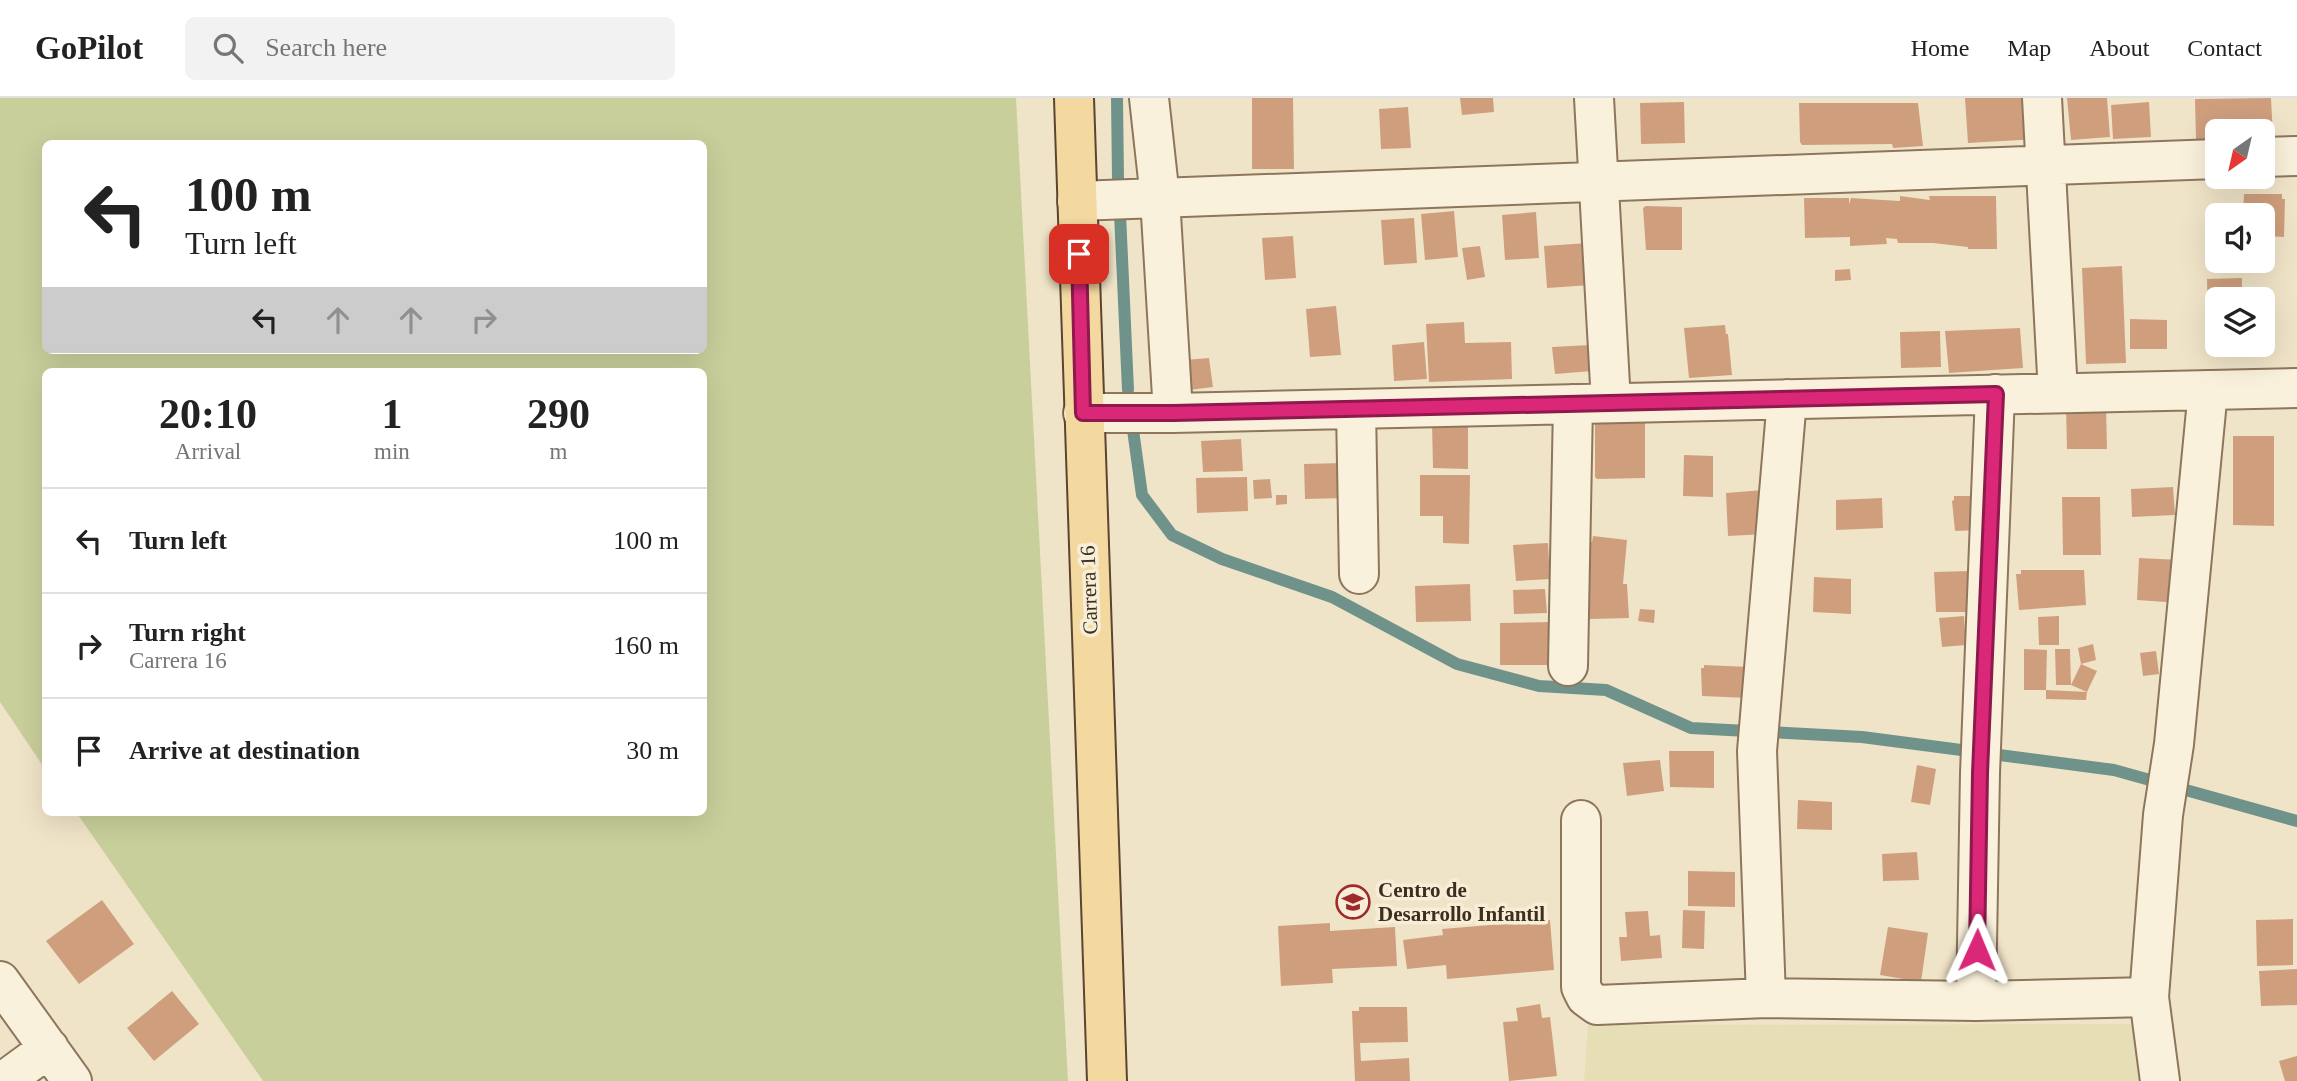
<!DOCTYPE html>
<html lang="en">
<head>
<meta charset="utf-8">
<style>
	body { margin:0; font-family:"Times New Roman",serif; background:#f2f2f2; color:#222; height:100vh; display:flex; flex-direction:column; font-size:26px; white-space:nowrap }
	* { box-sizing:border-box; margin:0 }
	p { font-size:23px; color:#767676 }
	.icon { flex:none; width:38px; height:38px; fill:none; stroke:currentColor; stroke-width:2; stroke-linecap:round; stroke-linejoin:round }
	.map { position:relative; flex:1; overflow:hidden }
	.side { position:absolute; left:42px; top:270px; width:665px; height:448px; display:flex; flex-direction:column; background:#fff; border-radius:10px; box-shadow:0 7px 28px #0002 }
	.side>* { flex:none }
	.guide { position:absolute; left:42px; top:42px; width:665px; height:214px; border-radius:10px; box-shadow:0 7px 28px #0002; background:#fff; color:#222; overflow:hidden }
	.needle { width:46px; rotate:214deg }
	.tools { position:absolute; left:2205px; top:21px; display:grid; gap:14px }
	.tools a { display:grid; place-items:center; width:70px; height:70px; border-radius:10px; background:#fff; box-shadow:0 7px 28px #0002; font-size:35px }
	.pin { position:absolute; display:grid; place-items:center; width:60px; height:60px; color:#fff; margin:-30px; border-radius:14px; box-shadow:0 4px 10px #0006 }
	.me { position:absolute; width:77px; margin:-38px; rotate:1deg; stroke-linejoin:round; filter:drop-shadow(0 0 5px #0008) }
	.turn { display:flex; align-items:center; gap:24px; height:147px; padding:0 28px; font-size:32px }
	.turn .icon { width:91px; height:91px; stroke-width:2.5 }
	.turn b { display:block; font-size:49px; line-height:60px }
	.lanes { display:flex; align-items:center; height:66px; padding:0 28px; background:#0003; justify-content:center; gap:35px; direction:ltr }
	.lanes .off { opacity:.35 }
	.eta { display:flex; justify-content:space-evenly; align-items:center; height:119px; text-align:center }
	.eta b { font-size:42px; font-weight:700; line-height:49px }
	ul { padding:0; list-style:none }
	li { display:flex; align-items:center; gap:21px; height:105px; padding:0 28px; border-top:2px solid #e0e0e0 }
	li div { flex:1 }
	li b { display:block; font-size:26px }
	li em { font-style:normal }
	header { display:flex; align-items:center; gap:42px; box-sizing:border-box; height:98px; padding:0 35px; background:#fff; border-bottom:2px solid #e0e0e0 }
	header strong { font-size:33px }
	nav { display:flex; gap:38px; margin-inline-start:auto; font-size:24px }
	.search { width:490px; height:63px; background:#f2f2f2; display:flex; align-items:center; gap:18px; box-sizing:border-box; padding:0 24px; border-radius:10px; color:#767676; font-size:26px }
	.map>svg:first-child { display:block }
	.farmland { fill:#e6deb5 }
	.green { fill:#c9cf9b; fill-rule:evenodd }
	.lines { fill:none; stroke-linecap:round; stroke-linejoin:round }
	.stream { stroke:#6f938a; stroke-width:12 }
	.building { fill:#cf9f7d }
	.minor-casing { stroke:#8d765c; stroke-width:42 }
	.major-casing { stroke:#5b4430; stroke-width:42 }
	.minor { stroke:#faf1dc; stroke-width:38 }
	.major { stroke:#f3d9a0; stroke-width:38 }
	.route-casing { stroke:#8e194d; stroke-width:18 }
	.route { stroke:#db2777; stroke-width:12 }
	.labels { text-anchor:middle; stroke-width:7; stroke-linejoin:round; paint-order:stroke }
	.street-label { font-size:21px; fill:#3d2e20; stroke:#f7eed8 }
	.poi-label { font-size:21px; font-weight:bold; fill:#3d2e20; stroke:#f7eed8; text-anchor:start }
</style>
</head>
<body>
<header>
<strong>GoPilot</strong>
<div class="search"><svg class="icon" aria-label="search" viewBox="0 0 24 24"><circle cx="10" cy="10" r="6"/><path d="M15 15l6 6"/></svg>Search here</div>
<nav><a>Home</a><a>Map</a><a>About</a><a>Contact</a></nav>
</header>
<div class="map">
<svg width="2297" height="983" viewBox="0 0 2297 983">
	<rect width="100%" height="100%" fill="#f0e4c8"/>
	<path class="farmland" d="M2133,926L2143,983H1584L1588,927Z"/>
	<path class="green" d="M0,0H1016L1068,983H263L76,714H704V273H46L45,671L0,604ZM46,46H704V252H46Z"/>
	<g class="lines">
		<path class="stream" d="M1117,0L1118,80
			M1120,116L1128,292
			M1133,332L1142,397L1172,437L1222,461L1332,499L1457,566L1539,588L1606,592L1691,630L1862,639L2114,672L2297,723"/>
	</g>
	<path class="building" d="M1252,0H1293L1294,71H1252Z
		M1460,0H1493L1494,14L1462,17Z
		M1965,0H2037L2040,41L1968,45Z
		M2067,0H2107L2110,39L2071,42Z
		M2271,0L2273,39H2263V33H2217V41H2196L2195,1Z
		M1684,4L1685,45L1641,46L1640,5Z
		M2149,4L2151,39L2113,41L2111,7Z
		M1799,5H1918L1923,48L1893,50L1892,46L1802,47L1800,44Z
		M1408,9L1411,50L1381,51L1379,11Z
		M2244,96H2282V101H2285L2284,139L2263,138V117H2243Z
		M1900,98L1930,102L1929,98H1996L1997,151H1968V149L1933,145H1898L1897,141L1886,140L1887,146L1850,148V139L1805,140L1804,100H1849V106L1851,100L1900,103Z
		M1646,108L1682,109V152H1646L1643,110Z
		M1454,113L1458,159L1425,162L1421,116Z
		M1536,114L1539,160L1505,162L1502,117Z
		M1414,120L1417,165L1384,167L1381,122Z
		M1293,138L1296,180L1265,182L1262,140Z
		M1588,145L1591,187L1547,190L1544,148Z
		M1480,148L1485,179L1467,182L1462,150Z
		M2122,168L2126,265L2086,266L2082,170Z
		M1850,171L1851,182L1835,183V172Z
		M2242,180V201H2217V224H2208L2207,181Z
		M1336,208L1341,257L1310,259L1306,211Z
		M2130,221L2167,222V251H2130Z
		M1464,224L1465,245L1511,244L1512,281L1429,284L1426,226Z
		M1725,227L1726,236H1728L1732,277L1689,280L1684,230Z
		M2020,230L2023,270L1949,275L1945,233Z
		M1940,233L1941,269L1901,270L1900,234Z
		M1424,244L1427,281L1394,283L1392,247Z
		M1590,247L1592,273L1555,276L1552,249Z
		M1209,260L1213,289L1189,292L1185,262Z
		M2106,308L2107,351H2067L2066,309Z
		M1595,321L1645,322V380L1597,381L1595,379Z
		M1432,326H1468V371L1433,370Z
		M2233,338H2274V428L2233,427Z
		M1241,341L1243,373L1203,374L1201,343Z
		M1684,357L1713,358V399L1683,398Z
		M1343,365L1345,400L1305,401L1304,366Z
		M1420,377H1470L1469,446L1443,445V418H1420Z
		M1247,379L1248,413L1197,415L1196,380Z
		M1270,381L1272,400L1254,401L1253,382Z
		M2173,389L2175,417L2132,419L2131,391Z
		M1763,392L1766,436L1728,438L1726,395Z
		M1276,397H1287V406L1276,407Z
		M1954,398H1977L1978,432L1955,433L1952,403L1954,402Z
		M2062,399H2100L2101,457H2063Z
		M1882,400L1883,430L1836,432V402Z
		M1593,438L1627,442L1623,486H1627L1629,520L1590,521L1588,444H1592Z
		M1548,445L1550,481L1516,483L1513,447Z
		M2139,460L2181,462L2180,505L2137,502Z
		M2021,472H2084L2086,507L2019,512L2016,476H2021Z
		M1970,473L1972,514H1936L1934,474Z
		M1814,479L1851,481V516L1813,514Z
		M1470,486L1471,523L1416,524L1415,488Z
		M1545,491L1547,515L1514,516L1513,492Z
		M1640,511L1655,512L1654,525L1638,523Z
		M1964,518L1966,547L1942,549L1939,520Z
		M2059,518V547H2039L2038,519Z
		M1554,524V567H1500V525Z
		M2093,546L2096,562L2081,566L2078,550Z
		M2024,551L2047,552L2046,592H2024Z
		M2055,551H2070L2071,587H2056Z
		M2156,553L2159,576L2143,578L2140,555Z
		M2081,566L2097,573L2087,594L2071,587Z
		M1704,567L1749,569L1748,600L1702,598L1701,570H1704Z
		M2046,592L2087,594L2086,602L2046,601Z
		M1669,653H1714V690L1670,689Z
		M1660,662L1664,693L1627,698L1623,665Z
		M1917,667L1936,671L1930,707L1911,704Z
		M1798,702L1832,704V732L1797,731Z
		M1917,754L1919,782L1883,783L1882,756Z
		M1688,773L1735,774V809L1688,808Z
		M102,802L134,846L79,886L46,843Z
		M1683,812L1705,813L1704,851L1682,850Z
		M1648,813L1650,838L1660,837L1662,860L1621,863L1619,839H1627L1625,814Z
		M2293,821V867L2257,868L2256,822Z
		M1550,822L1554,872L1447,881L1446,867L1407,871L1403,842L1443,837L1442,831Z
		M1330,825V833L1395,829L1397,868L1332,871L1333,885L1281,888L1278,828Z
		M1888,829L1928,835L1921,884L1880,877Z
		M2297,871V907L2261,908L2259,873Z
		M172,893L199,926L154,963L127,930Z
		M1540,906L1542,920L1550,919L1557,978L1509,983L1503,924L1518,923L1516,910Z
		M1359,909H1407L1408,944L1360,945L1361,963L1409,960L1410,983H1355L1352,913H1359Z
		M2297,958V983H2285L2279,963Z"/>
	<g class="lines">
		<defs>
			<path id="minor" d="M1149,0L1160,100L1173,315
				M1594,0L1611,305
				M2042,0L2058,295
				M2263,59L2297,58
				M1077,103L2217,61
				M1356,311L1359,476
				M1083,315H1173L2297,290
				M1568,568L1573,306
				M1581,722V889L1586,899L1597,907L1766,900L1976,903L2149,899
				M0,883L72,983
				M1766,900L1757,653L1787,301
				M1976,903L1980,675L1995,296
				M4,983L49,950
				M2160,983L2149,899L2163,717L2174,646L2208,292"/>
			<path id="major" d="M1074,0L1107,983"/>
		</defs>
		<use href="#minor" class="minor-casing"/>
		<use href="#major" class="major-casing"/>
		<use href="#minor" class="minor"/>
		<use href="#major" class="major"/>
	</g>
	<g class="lines">
		<defs>
			<path id="route" d="M1079,156L1083,315H1173L1996,296L1980,675L1977,852"/>
		</defs>
		<use href="#route" class="route-casing"/>
		<use href="#route" class="route"/>
	</g>
	<defs>
		<symbol id="university-ring" viewBox="-11 -11 22 22"><circle r="9.5" fill="#f7eed8" stroke="#9e2a2b" stroke-width="1.5"/><path d="M0-5L7-2L0 1L-7-2ZM-4 1L0 2.5L4 1V4Q0 6-4 4Z" fill="#9e2a2b"/></symbol>
	</defs>
	<g fill-rule="evenodd">
		<use href="#university-ring" x="1334" y="785" width="38" height="38"/>
	</g>
	<g class="labels">
		<g class="street-label">
			<text transform="translate(1089 492) rotate(-92)" y="7">Carrera 16</text>
		</g>
		<g class="poi-label">
			<text x="1378" y="799">Centro de<tspan x="1378" dy="24">Desarrollo Infantil</tspan></text>
		</g>
	</g>
</svg>
<div class="tools">
<a><svg class="needle" viewBox="-14 -14 28 28"><path d="M0-13l5 13h-10z" fill="#e53935"/><path d="M0 13l5-13h-10z" fill="#767676"/></svg></a>
<a><svg class="icon" aria-label="sound" viewBox="0 0 24 24"><path d="M4 9h4l5-4v14l-5-4H4zM17 9q2 3 0 6"/></svg></a>
<a><svg class="icon" aria-label="layers" viewBox="0 0 24 24"><path d="M12 4l9 5-9 5-9-5zM3 14l9 5 9-5"/></svg></a>
</div>
<div class="pin" style="left:1079px;top:156px;background:#d93025"><svg class="icon" aria-label="arrive" viewBox="0 0 24 24"><path d="M6 21V4h12l-3 4 3 4H6"/></svg></div>
<svg class="me" style="left:1977px;top:852px" viewBox="-20 -20 40 40"><path d="M0-17L14 15 0 8-14 15z" fill="#db2777" stroke="#fff" stroke-width="4"/></svg>
<div class="guide">
<div class="turn"><svg class="icon" aria-label="left" viewBox="0 0 24 24"><path d="M17 20v-9H6M10 6l-5 5 5 5"/></svg><div><b>100 m</b>Turn left</div></div>
<div class="lanes"><svg class="icon" aria-label="left" viewBox="0 0 24 24"><path d="M17 20v-9H6M10 6l-5 5 5 5"/></svg><svg class="icon off" aria-label="ahead" viewBox="0 0 24 24"><path d="M12 20V5M6 11l6-6 6 6"/></svg><svg class="icon off" aria-label="ahead" viewBox="0 0 24 24"><path d="M12 20V5M6 11l6-6 6 6"/></svg><svg class="icon off" aria-label="right" viewBox="0 0 24 24"><path d="M7 20v-9h11M14 6l5 5-5 5"/></svg></div>
</div>
<section class="side">
<div class="eta">
<div><b>20:10</b><p>Arrival</p></div>
<div><b>1</b><p>min</p></div>
<div><b>290</b><p>m</p></div>
</div>
<ul>
<li><svg class="icon" aria-label="left" viewBox="0 0 24 24"><path d="M17 20v-9H6M10 6l-5 5 5 5"/></svg><div><b>Turn left</b></div><em>100 m</em></li>
<li><svg class="icon" aria-label="right" viewBox="0 0 24 24"><path d="M7 20v-9h11M14 6l5 5-5 5"/></svg><div><b>Turn right</b><p>Carrera 16</p></div><em>160 m</em></li>
<li><svg class="icon" aria-label="arrive" viewBox="0 0 24 24"><path d="M6 21V4h12l-3 4 3 4H6"/></svg><div><b>Arrive at destination</b></div><em>30 m</em></li>
</ul>
</section>
</div>
</body>
</html>
